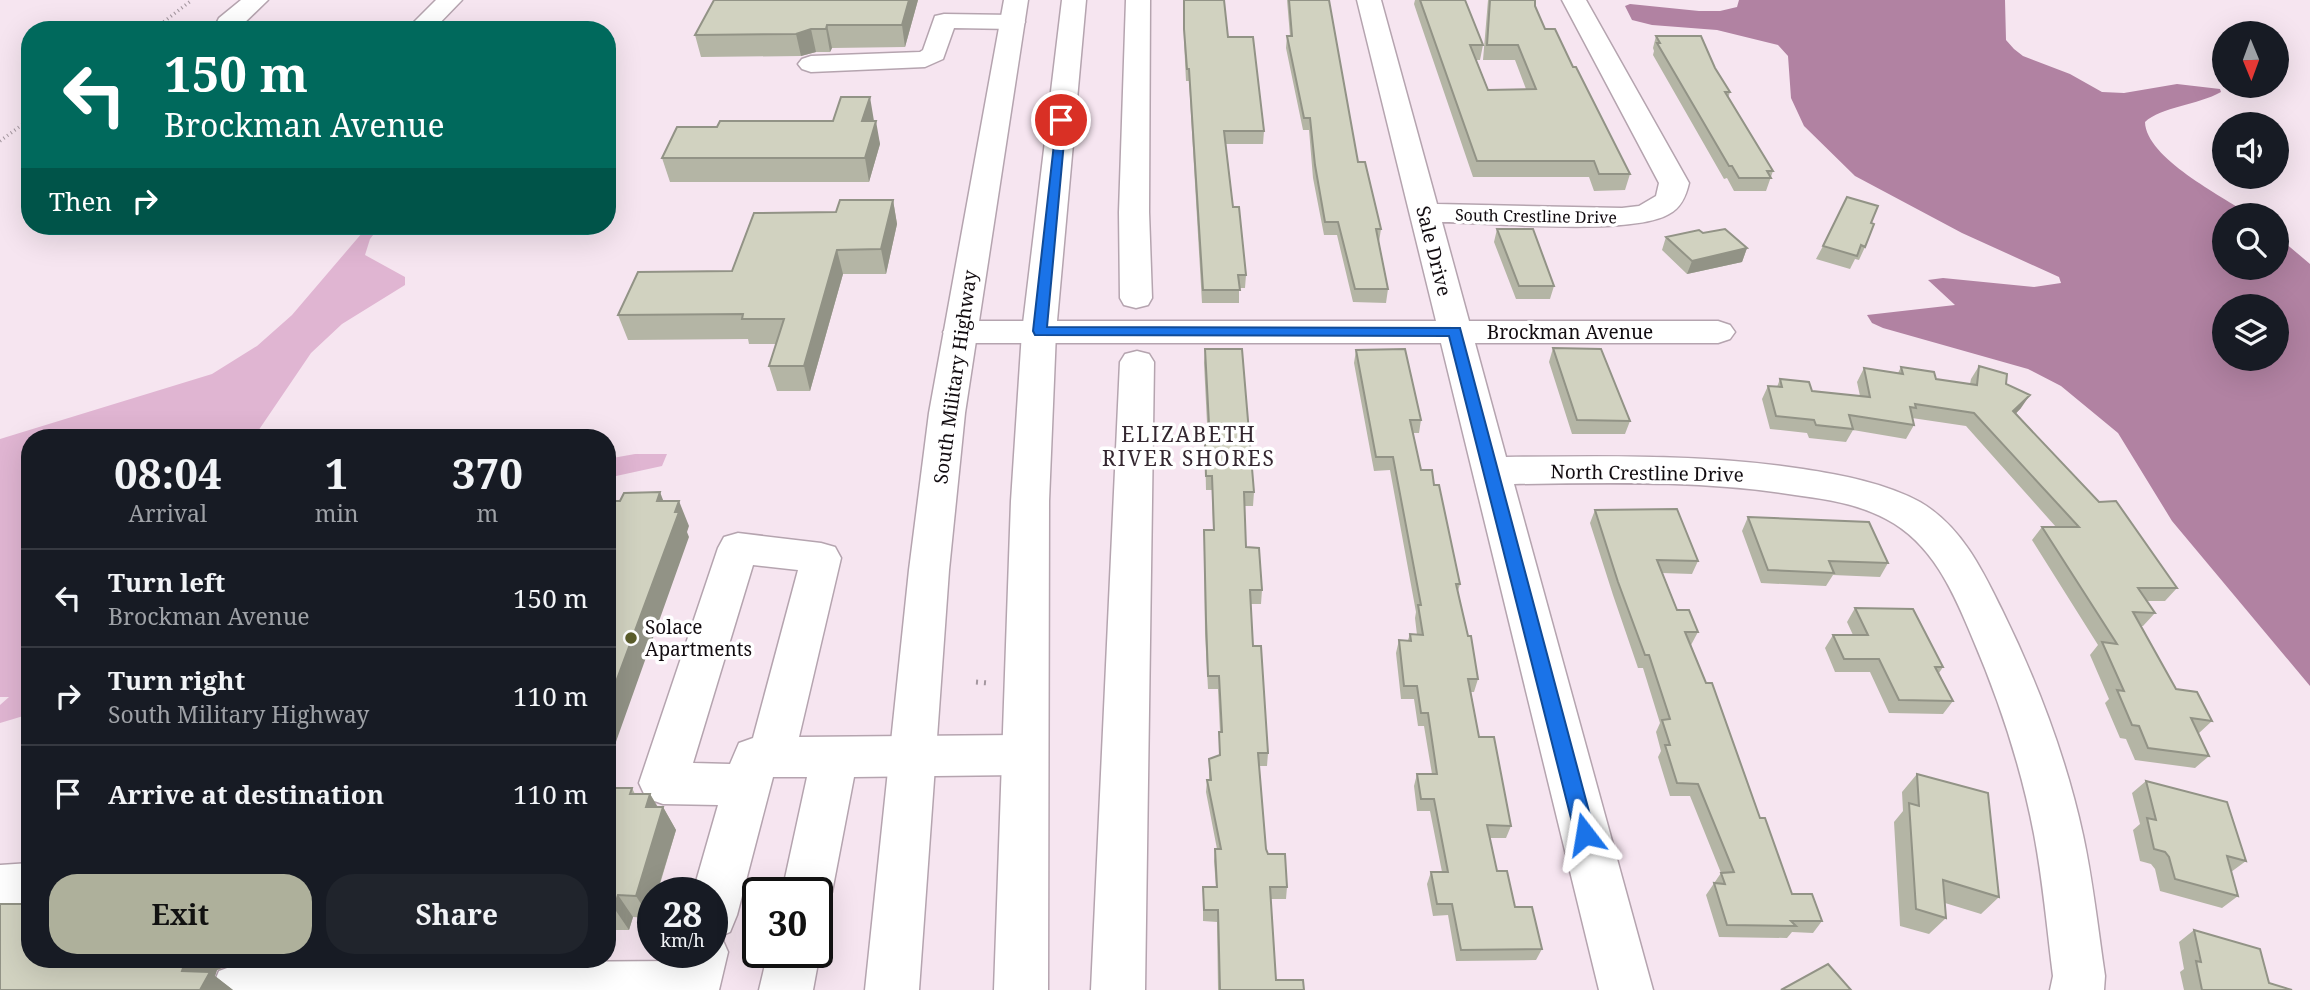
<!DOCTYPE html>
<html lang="en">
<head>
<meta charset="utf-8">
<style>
	body { margin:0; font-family:"Noto Serif",serif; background:#20242c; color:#f1f3f6; height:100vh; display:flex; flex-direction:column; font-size:26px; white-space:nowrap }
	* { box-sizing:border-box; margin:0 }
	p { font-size:23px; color:#9ea1a6 }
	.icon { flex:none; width:38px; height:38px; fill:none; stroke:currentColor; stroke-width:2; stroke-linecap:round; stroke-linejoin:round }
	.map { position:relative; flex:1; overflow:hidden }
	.details { position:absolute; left:21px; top:429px; width:595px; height:539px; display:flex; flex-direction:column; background:#171b24; border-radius:28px; box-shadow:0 7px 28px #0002 }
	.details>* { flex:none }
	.top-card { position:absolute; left:21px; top:21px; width:595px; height:214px; border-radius:28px; box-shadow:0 7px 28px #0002; background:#00695c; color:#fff; overflow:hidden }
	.needle { width:46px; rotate:179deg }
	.tools { position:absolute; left:2212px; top:21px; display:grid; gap:14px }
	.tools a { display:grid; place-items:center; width:77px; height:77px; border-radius:50%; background:#171b24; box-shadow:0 7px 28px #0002; font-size:35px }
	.speed { position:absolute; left:637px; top:877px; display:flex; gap:14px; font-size:35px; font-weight:700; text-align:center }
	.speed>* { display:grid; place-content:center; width:91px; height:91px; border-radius:50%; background:#171b24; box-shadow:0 7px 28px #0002; line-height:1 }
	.speed small { font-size:18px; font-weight:400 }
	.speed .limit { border:4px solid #111; border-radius:10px; background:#fff; color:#111 }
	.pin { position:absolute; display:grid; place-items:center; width:60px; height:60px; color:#fff; margin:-30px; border:4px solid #fff; border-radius:50%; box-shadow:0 2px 7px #0007 }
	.me { position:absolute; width:77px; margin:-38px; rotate:346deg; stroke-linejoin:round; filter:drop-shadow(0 0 5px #0008) }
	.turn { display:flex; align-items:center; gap:24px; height:147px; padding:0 28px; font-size:32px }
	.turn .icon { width:91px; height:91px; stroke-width:2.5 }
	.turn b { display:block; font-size:49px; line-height:60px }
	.then { display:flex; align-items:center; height:66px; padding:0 28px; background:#0003; gap:14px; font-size:26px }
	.eta { display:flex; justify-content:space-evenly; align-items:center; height:119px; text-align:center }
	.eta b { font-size:42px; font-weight:700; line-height:49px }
	.primary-button { display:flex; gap:14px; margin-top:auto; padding:14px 28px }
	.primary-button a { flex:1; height:80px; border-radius:28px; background:#aeb09b; color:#111; font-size:28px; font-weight:700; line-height:80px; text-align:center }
	.primary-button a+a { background:#20242c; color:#f1f3f6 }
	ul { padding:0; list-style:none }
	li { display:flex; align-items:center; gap:21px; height:98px; padding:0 28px; border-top:2px solid #363941 }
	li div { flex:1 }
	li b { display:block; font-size:26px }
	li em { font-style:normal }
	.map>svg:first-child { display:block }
	.green { fill:#e0b5d2 }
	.water { fill:#b182a2; fill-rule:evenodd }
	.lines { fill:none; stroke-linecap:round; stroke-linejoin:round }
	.minor-casing { stroke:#b5a4af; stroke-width:3 }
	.major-casing { stroke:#b5a4af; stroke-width:3 }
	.path-far1 { stroke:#a4979f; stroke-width:3.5; stroke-dasharray:1 3.5; stroke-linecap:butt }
	.path { stroke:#a4979f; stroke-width:5; stroke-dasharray:2 6; stroke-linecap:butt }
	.minor { fill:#fff; fill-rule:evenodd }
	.major { fill:#fff; fill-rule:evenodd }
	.wall { fill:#b4b5a5 }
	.shaded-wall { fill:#929386 }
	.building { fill:#d1d2c0; stroke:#929386; stroke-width:2 }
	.route { fill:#1a73e8; stroke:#114b97; stroke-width:2 }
	.poi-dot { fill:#5b5d2b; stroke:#fff; stroke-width:2.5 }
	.labels { text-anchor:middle; stroke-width:7; stroke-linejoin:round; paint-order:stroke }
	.far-street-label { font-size:16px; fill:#120c10; stroke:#fff }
	.street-label { font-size:19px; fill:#120c10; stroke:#fff }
	.poi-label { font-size:19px; fill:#120c10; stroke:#fff; text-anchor:start }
	.neighbourhood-label { font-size:21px; letter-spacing:2px; fill:#342730; stroke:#fff }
</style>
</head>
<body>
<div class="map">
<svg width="2310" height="990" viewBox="0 0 2310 990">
	<rect width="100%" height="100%" fill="#f6e5f0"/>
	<path class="green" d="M368,226H380L370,239L365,255L405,277V285L342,324L311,353L254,437L30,438V714L0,723V705L9,697H0V439L212,374L257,346L292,315Z
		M635,454H667L662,466L607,478V459Z"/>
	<path class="water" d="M1739,0H2005L2006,40L2014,49L2023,56L2070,74L2102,92L2124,93L2177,84L2220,89L2221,92C2198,105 2161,107 2145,122C2146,158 2222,196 2250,215H2224V268H2277V236L2310,264V686L2172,521L2118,433L2061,386L2028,369L1883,328L1872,323L1867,315L1955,305L1928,280L1943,278L2034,287L2061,283L2059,277L1962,233L1855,176L1804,126L1791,98L1788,56L1778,45L1717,30L1652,25L1632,20L1625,6L1630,4L1699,11H1720L1737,7ZM2224,306H2277V359H2224Z"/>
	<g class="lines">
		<defs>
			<path id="minor" d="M241,0H268L237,30H213L219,18Z
				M436,0H462L433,30H406Z
				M1126,0H1150L1149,212L1152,298L1148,305L1136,308L1124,305L1120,298L1119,212Z
				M1357,0H1381L1437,204L1622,208L1639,206L1656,196L1659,183L1562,0H1586L1689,183C1686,196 1681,208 1669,214C1633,236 1490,223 1442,222L1469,321H1718L1730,325L1735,332L1730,339L1718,343H1475L1506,457C1606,456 1705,454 1803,469C1842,475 1885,483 1920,502C1961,526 1982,569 2002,610C2037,681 2066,757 2083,835C2093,881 2098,929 2105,976L2104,990H2050L2053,976C2047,929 2043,881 2034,834C2021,766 1999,700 1972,637C1953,591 1932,543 1886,519C1858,504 1826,499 1795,495C1702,480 1607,483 1514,484L1653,990H1599L1441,343H960L948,339L943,332L948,325L960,321H1436Z
				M944,14L1013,15L1022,17L1025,22L1022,27L1013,29L954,28L943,59L925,67L811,72L802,69L798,64L802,59L811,56L920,52L923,50L935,16Z
				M1137,351L1149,354L1154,362L1145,990H1091L1120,362L1125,354Z
				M738,533L821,543L835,547L841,558L799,737L1024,735L1040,741L1047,755L1040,769L1024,775L854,777L832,892L825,909L817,912V892H782L807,777H773L737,915L730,932L721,936L728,952L719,990H211L219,971L238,964L674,961L676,952H712V892H693L718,805L663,804L646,798L639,783L718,548L724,537ZM753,565L798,570L753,738L739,743L730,764L693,763Z
				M30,863V909L0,911V865Z
				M817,945L820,952L813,990H759L768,952H817Z"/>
			<path id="major" d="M1004,0H1028L965,413L949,570L919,990H865L909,570L929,413Z
				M1062,0H1086L1056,332L1049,501L1048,990H994L1011,501L1022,332Z"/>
		</defs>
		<use href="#minor" class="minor-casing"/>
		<use href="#major" class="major-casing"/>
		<path class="path-far1" d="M153,30L192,0
			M0,141L30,119"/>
		<path class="path" d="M976,682L988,683"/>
		<use href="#minor" class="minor"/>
		<use href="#major" class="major"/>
	</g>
	<path class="wall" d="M714,0H918L905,47L832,48L830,52H816L801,56L701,57L695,35Z
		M1183,0L1228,37L1264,131L1263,144H1226L1233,207L1246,275L1245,288H1239V303H1202L1189,81H1186L1184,41Z
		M1287,0H1329L1358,162L1381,229L1379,242L1388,289L1386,303L1353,302L1337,235H1324L1313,178L1309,130H1303L1286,48L1287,36H1290Z
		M1415,0H1465L1483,45L1480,60H1476L1488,90L1526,89L1515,60H1483L1488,0H1535V6L1545,29L1573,67L1630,174L1625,190L1594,191L1589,177H1473L1419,19L1414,4Z
		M1656,36L1715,68L1730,92L1728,98L1773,171L1766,191H1734L1727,178L1724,179L1653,55L1654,51L1653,48Z
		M874,121L880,144L869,182H670L662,158L717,127Z
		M893,200L897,224L886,274H843L810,391H777L769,366L776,344H749L748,339L628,340L618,315L732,271L836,212Z
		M1871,223L1865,247L1859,260L1855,259L1850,269L1816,259L1823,246Z
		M1497,229L1554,286L1550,299H1516L1494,242Z
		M1703,233L1747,248L1742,262L1687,274L1662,250L1666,237Z
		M1553,348L1630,421L1625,434H1572L1549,362Z
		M1205,349L1254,492L1253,506H1244L1246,547L1262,590L1261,604H1251L1253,646L1268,753L1267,766H1259L1266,849L1287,887L1286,899H1271L1276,980L1304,990H1218L1217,922L1203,921V887H1216L1214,861L1215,849H1217L1206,792L1207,780H1209V759L1219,756V732H1220L1218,689H1208L1205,633L1204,530H1213L1212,490H1206L1205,443H1208L1204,363Z
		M1356,350L1421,420L1419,433H1413L1421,470L1434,485L1460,584L1458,591L1478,679L1474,692H1471L1479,737L1511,826L1506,838H1489L1497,871L1515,907L1542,949L1536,960L1456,961L1448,915L1433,916L1427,884L1431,872H1442L1430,811H1417L1414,786L1417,774H1432L1424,726H1418L1414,699H1401L1396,653L1399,640H1408L1410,634L1417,635L1415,618L1416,612L1390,470L1374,471L1354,363Z
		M1979,366L2006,384L2021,408L2016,413L2177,588L2165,601H2147L2155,613L2143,626H2141L2176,689L2212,721L2198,734L2209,756L2195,768L2135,760L2126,739L2120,738L2105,703L2109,699L2090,655L2098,645L2032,540L2042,527H2056L1966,426L1912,418L1914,425L1906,439L1853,430L1846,442L1809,438L1807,433L1770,429L1762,399L1768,386L1777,387L1780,379L1812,391L1860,396L1857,382L1864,368L1898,373L1901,367L1936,379L1970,384L1971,379Z
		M1595,510L1698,561L1692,574L1662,573L1677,610L1698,632L1691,645L1760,818L1792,894L1822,921L1813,933L1792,932L1787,938L1719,937L1706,895L1721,873L1690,796H1670L1658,757L1661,751L1656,732L1660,723L1643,668H1638L1613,595L1590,523Z
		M1748,517L1888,563L1880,577L1833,575L1826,586L1761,583L1742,531Z
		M1855,608L1943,667L1939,673L1953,701L1943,714L1889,713L1870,672H1835L1825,648L1833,635H1853L1847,622Z
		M1917,774L1999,897L1981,914L1945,903L1946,918L1929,934L1900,926L1894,822L1903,811L1902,792Z
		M2146,781L2246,861L2231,872L2238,896L2222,908L2160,891L2155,869L2151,864L2140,861L2133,830L2140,824L2132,793Z
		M607,788H632L635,794H650L658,807H663L676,830L650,918L633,917L629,930H609L608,935Z
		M2194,930L2269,983L2292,990H2184L2180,972L2184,969L2179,942Z
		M30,959H254L253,961L237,962L217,970L215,976L233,990H0Z"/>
	<path class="shaded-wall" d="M909,0H918L905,47L902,25Z
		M827,25L832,48L830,52L826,29Z
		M811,29L816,52L801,56L796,34Z
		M870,97L874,121H862Z
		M876,121L880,144L869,182L865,158Z
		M893,200L897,224L886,274L881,249Z
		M1747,248L1742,262L1687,274L1692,261Z
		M837,250L843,274L810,391L804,366Z
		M2030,395L2021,408L2005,425L2013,411Z
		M660,492L670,518L657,501Z
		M679,501L689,526L687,532L689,537L607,767V706Z
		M650,794L661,813L663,807L676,830L657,892H653V909L650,918L636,896L646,807Z
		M618,895L633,917L629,930L614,908Z
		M186,959H234L237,962L217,970L215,976L233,990H200L182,971Z"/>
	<path class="building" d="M714,0H909L902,25H827L826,29H811L796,34L695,35Z
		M1184,0H1224L1228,37H1253L1264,131H1224L1233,207H1239L1246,275H1238L1240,290H1203L1189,69H1187L1184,29Z
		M1289,0H1329L1358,162H1365L1381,229H1376L1388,289H1355L1338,222H1325L1315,165L1310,118H1304L1287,36H1292Z
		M1420,0H1465L1483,45H1470L1488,90L1536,89L1518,45H1487L1490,0H1535V6L1545,29H1555L1573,67H1576L1630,174H1599L1594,161H1477Z
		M1656,36H1701L1715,68L1730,92H1725L1773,171H1767L1771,178H1739L1732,166H1729L1657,43H1660Z
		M841,97H870L862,121H876L865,158H662L677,127H717L720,121H833Z
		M1847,197L1878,206L1871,223L1874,224L1865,247L1861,245L1857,256L1823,246Z
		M840,200H893L881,249L837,250L804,366H769L784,319H742L743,314L618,315L638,272L732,271L754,213L836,212Z
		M1497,229H1533L1554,286H1519Z
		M1725,229L1747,248L1692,261L1666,237L1699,230L1703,233Z
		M1553,348L1601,349L1630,421L1577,420Z
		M1205,349H1242L1254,492H1244L1246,547L1259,548L1262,590H1250L1253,646H1261L1268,753H1258L1266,849L1268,854H1285L1287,887H1270L1276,980H1303L1304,990H1220L1218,910H1204L1203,887H1217L1215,849H1221L1207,780H1211L1209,759L1220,755L1219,732H1222L1219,676H1208L1206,620L1204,530H1214L1212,476H1206L1205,443H1210Z
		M1405,349L1421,420H1410L1421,470H1432L1434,485H1439L1460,584H1456L1468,636H1471L1478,679H1468L1479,737H1494L1511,826L1487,825L1497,871H1507L1515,907H1532L1542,949L1461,950L1452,904H1437L1431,872H1448L1434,799H1421L1417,774H1437L1428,713H1421L1417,686H1404L1399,640L1411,641L1410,634L1423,635L1418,605H1421L1393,457H1376L1356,350Z
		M1979,366L2007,374L2006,384L2030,395L2013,411L2099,502L2116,501L2177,588H2138L2155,613L2133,612L2176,689L2197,692L2212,721L2191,718L2209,756L2148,748L2139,726L2132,725L2117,690L2124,691L2102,642L2117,644L2042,527H2079L1974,413L1915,404L1916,408L1910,407L1914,425L1849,415L1853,429L1816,425L1814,420L1776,416L1768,386L1782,387L1780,379L1809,382L1812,391L1870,397L1864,368L1903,374L1901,367L1934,372L1936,379L1977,385Z
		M660,492L657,501H679L675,512H679L607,706V501H620L624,493Z
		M1677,509L1698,561L1657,560L1677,610H1689L1698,632H1685L1706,683H1712L1760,818H1765L1792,894H1812L1822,921H1791L1796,926L1727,925L1714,883L1725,884L1721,873L1734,872L1698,784L1677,783L1665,745H1670L1662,720L1670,719L1649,655H1645L1618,582L1595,510Z
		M1748,517L1869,522L1888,563L1829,561L1834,573L1768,570Z
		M1855,608L1913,609L1943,667H1935L1953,701L1899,700L1879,659H1844L1833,635H1868Z
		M1917,774L1988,793L1999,897L1943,880L1946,918L1916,909L1909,803L1919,806Z
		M2146,781L2227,802L2246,861L2227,856L2238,896L2175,879L2169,857L2165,852L2154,849L2147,818L2156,820Z
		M607,788H632L630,794H650L646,807H663L636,896L618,895L614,908H607Z
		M0,904H30V959H186L182,971L210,972L200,990H0Z
		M2194,930L2260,949L2269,983L2292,990H2202L2196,961L2201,962Z
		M1828,964L1851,990H1781Z"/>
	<path class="route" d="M1057,117L1066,120L1047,327L1460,328L1595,834L1592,841L1585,844L1578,841L1575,834L1449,336L1035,335L1033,331Z"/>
	<circle class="poi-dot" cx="631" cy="638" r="7"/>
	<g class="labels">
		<g class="far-street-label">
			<text transform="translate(1536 216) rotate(1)" y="6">South Crestline Drive</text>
		</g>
		<g class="street-label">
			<text transform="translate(1434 251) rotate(76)" y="7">Sale Drive</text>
			<text x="1570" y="339">Brockman Avenue</text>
			<text transform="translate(955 377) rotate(-82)" y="7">South Military Highway</text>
			<text transform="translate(1647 473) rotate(1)" y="7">North Crestline Drive</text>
		</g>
		<g class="poi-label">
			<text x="645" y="634">Solace<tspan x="645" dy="22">Apartments</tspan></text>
		</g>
		<g class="neighbourhood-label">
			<text x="1189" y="442">ELIZABETH<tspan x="1189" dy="24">RIVER SHORES</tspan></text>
		</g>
	</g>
</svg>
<div class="tools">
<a><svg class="needle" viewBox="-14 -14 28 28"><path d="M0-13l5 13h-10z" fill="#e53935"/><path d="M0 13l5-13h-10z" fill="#9ea1a6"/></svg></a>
<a><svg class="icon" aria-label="sound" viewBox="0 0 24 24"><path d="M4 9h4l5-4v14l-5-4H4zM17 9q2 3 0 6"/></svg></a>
<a><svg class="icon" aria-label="search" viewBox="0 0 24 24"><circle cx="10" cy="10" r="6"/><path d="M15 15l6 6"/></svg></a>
<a><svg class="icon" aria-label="layers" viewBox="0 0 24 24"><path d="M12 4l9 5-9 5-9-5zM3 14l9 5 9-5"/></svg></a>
</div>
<div class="speed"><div>28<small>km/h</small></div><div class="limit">30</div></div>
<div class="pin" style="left:1061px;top:120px;background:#d93025"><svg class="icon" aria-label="arrive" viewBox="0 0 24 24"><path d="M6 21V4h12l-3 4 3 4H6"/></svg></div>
<svg class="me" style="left:1585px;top:834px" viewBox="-20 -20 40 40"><path d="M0-17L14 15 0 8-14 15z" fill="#1a73e8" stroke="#fff" stroke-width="4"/></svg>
<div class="top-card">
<div class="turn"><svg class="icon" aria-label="left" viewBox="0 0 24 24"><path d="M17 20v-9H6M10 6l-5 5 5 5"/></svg><div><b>150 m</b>Brockman Avenue</div></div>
<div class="then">Then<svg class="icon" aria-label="right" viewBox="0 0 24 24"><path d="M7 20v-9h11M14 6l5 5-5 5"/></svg></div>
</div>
<section class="details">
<div class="eta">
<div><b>08:04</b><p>Arrival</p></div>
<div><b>1</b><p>min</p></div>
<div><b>370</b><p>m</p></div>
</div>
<ul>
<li><svg class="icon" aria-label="left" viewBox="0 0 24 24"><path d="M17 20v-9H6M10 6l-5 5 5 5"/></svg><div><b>Turn left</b><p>Brockman Avenue</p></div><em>150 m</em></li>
<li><svg class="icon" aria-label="right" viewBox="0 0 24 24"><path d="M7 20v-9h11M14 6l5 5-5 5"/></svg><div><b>Turn right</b><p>South Military Highway</p></div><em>110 m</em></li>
<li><svg class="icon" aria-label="arrive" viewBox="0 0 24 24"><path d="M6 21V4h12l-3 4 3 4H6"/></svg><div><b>Arrive at destination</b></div><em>110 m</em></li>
</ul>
<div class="primary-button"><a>Exit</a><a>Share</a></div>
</section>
</div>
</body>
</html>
